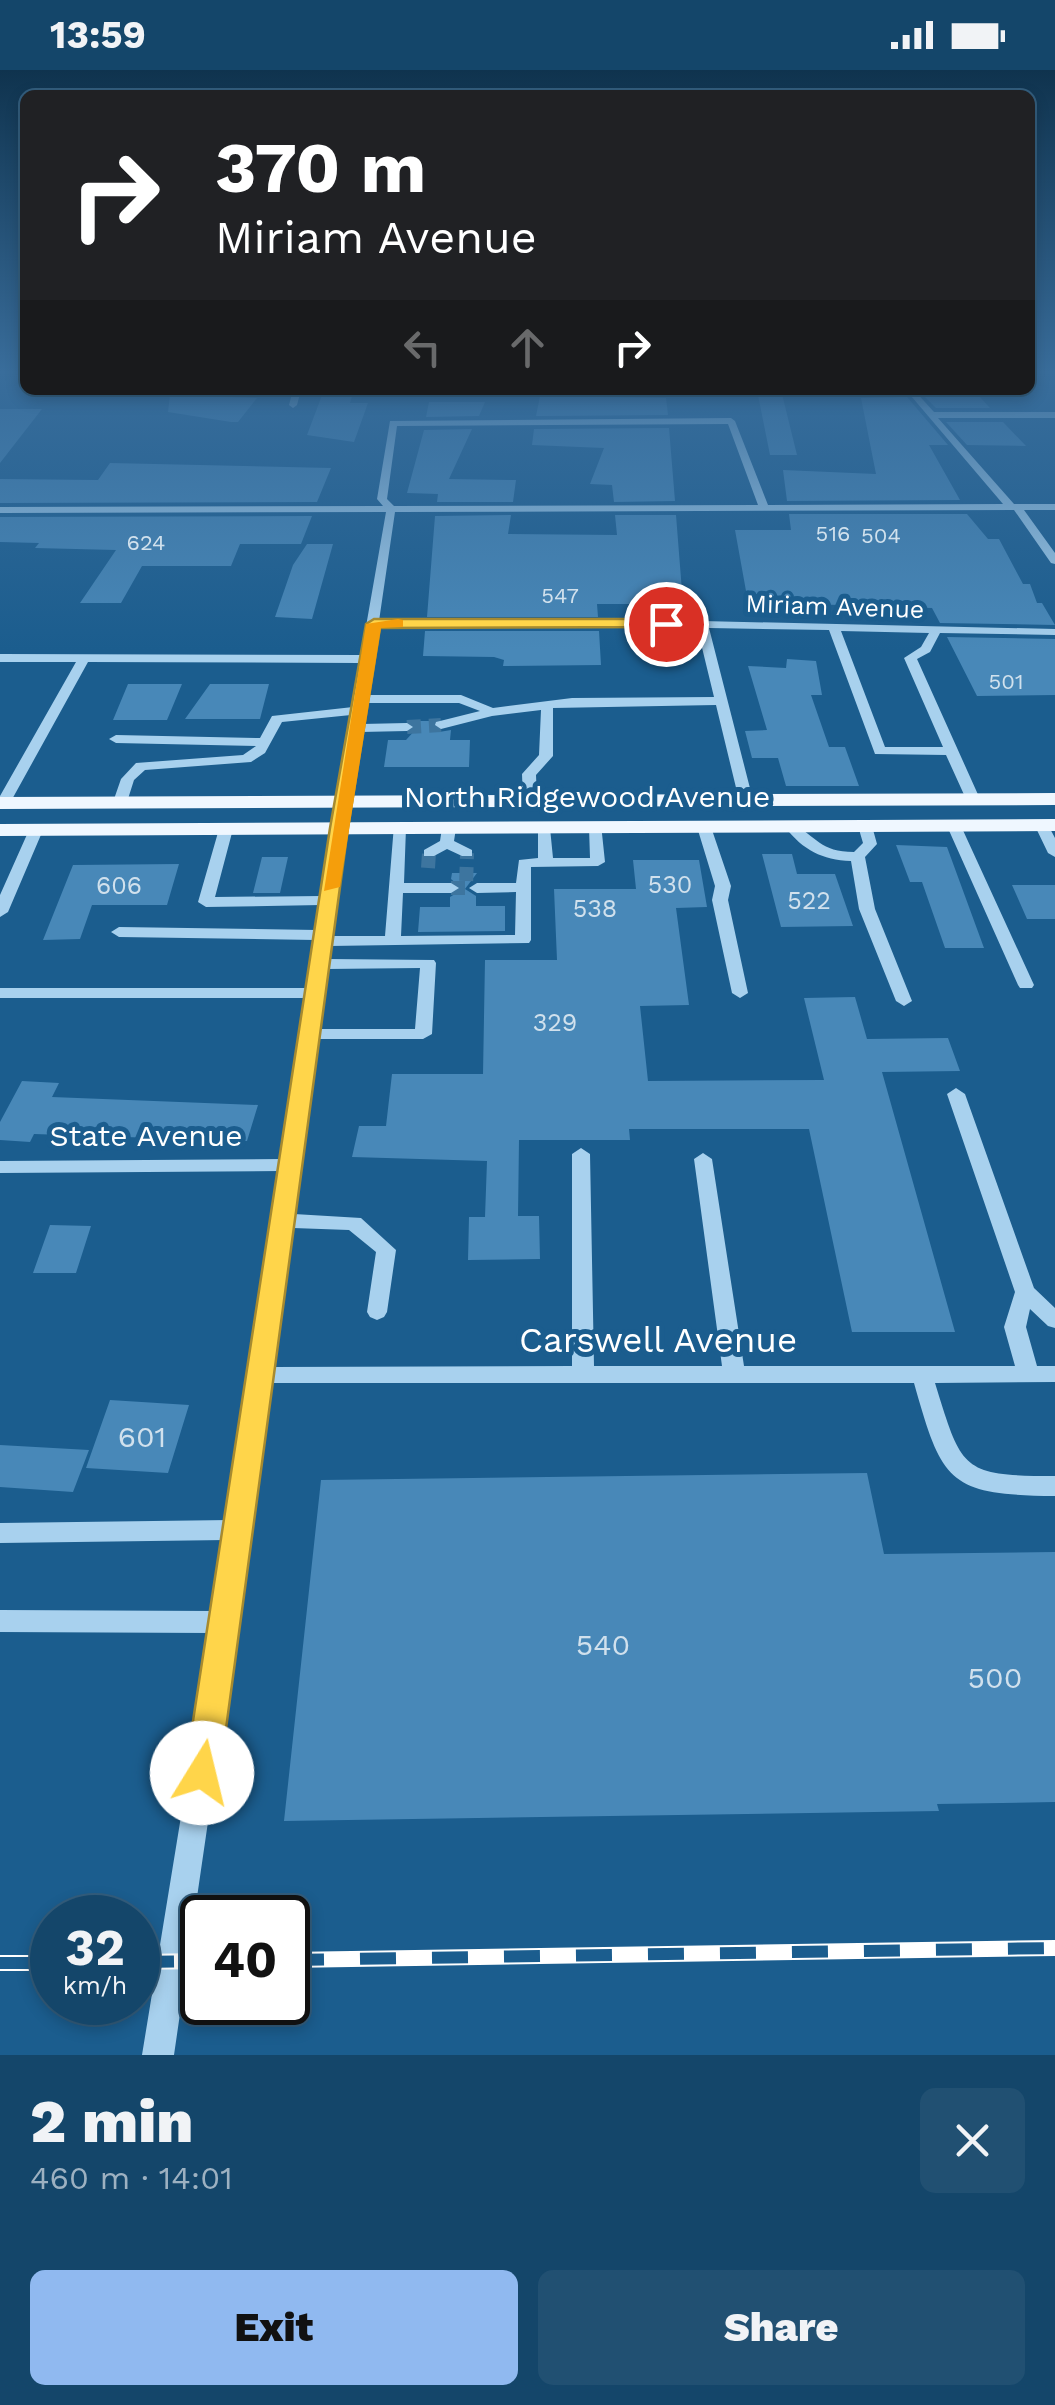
<!DOCTYPE html>
<html lang="en">
<head>
<meta charset="utf-8">
<style>
	body { margin:0; font-family:"Work Sans",sans-serif; background:#215072; color:#f1f3f6; height:100vh; display:flex; flex-direction:column; font-size:38px; white-space:nowrap }
	* { box-sizing:border-box; margin:0 }
	p { font-size:32px; color:#9db1c1 }
	.icon { flex:none; width:55px; height:55px; fill:none; stroke:currentColor; stroke-width:2; stroke-linecap:round; stroke-linejoin:round }
	.map { position:relative; height:1985px; overflow:hidden }
	.details { display:flex; flex-direction:column; background:#14466a; flex:1 }
	.details>* { flex:none }
	.banner { position:absolute; left:20px; top:20px; width:1015px; height:305px; border-radius:15px; box-shadow:0 5px 15px #0003,0 0 0 2px #335e7e; background:#202124; color:#fff; overflow:hidden }
	.speed { position:absolute; left:30px; top:1825px; display:flex; gap:20px; font-size:50px; font-weight:700; text-align:center }
	.speed>* { display:grid; place-content:center; width:130px; height:130px; border-radius:50%; background:#14466a; box-shadow:0 5px 15px #0003,0 0 0 2px #335e7e; line-height:1 }
	.speed small { font-size:25px; font-weight:400 }
	.speed .limit { border:5px solid #111; border-radius:15px; background:#fff; color:#111 }
	.pin { position:absolute; display:grid; place-items:center; width:85px; height:85px; color:#fff; margin:-42px; border:5px solid #fff; border-radius:50%; box-shadow:0 2px 10px #0007 }
	.me { position:absolute; width:110px; margin:-55px; rotate:9deg; stroke-linejoin:round; filter:drop-shadow(0 0 8px #0008) }
	.turn { display:flex; align-items:center; gap:35px; height:210px; padding:0 30px; font-size:45px }
	.turn .icon { width:130px; height:130px; stroke-width:2.5 }
	.turn b { display:block; font-size:70px; line-height:85px }
	.lanes { display:flex; align-items:center; height:95px; padding:0 30px; background:#0003; justify-content:center; gap:50px; direction:ltr }
	.lanes .off { opacity:.35 }
	.round { display:grid; place-items:center; flex:none; width:105px; height:105px; border-radius:15px; background:#215072 }
	.overview { display:flex; align-items:center; justify-content:space-between; height:170px; padding:0 30px }
	h1 { font-size:60px; font-weight:800; line-height:75px }
	.action { display:flex; gap:20px; margin-top:auto; padding:20px 30px }
	.action a { flex:1; height:115px; border-radius:15px; background:#90b9f0; color:#111; font-size:40px; font-weight:800; line-height:115px; text-align:center }
	.action a+a { background:#215072; color:#f1f3f6 }
	.status { display:flex; justify-content:space-between; align-items:center; height:70px; padding:0 50px; background:#14466a; direction:ltr }
	.status svg { height:28px; fill:currentColor }
	.map>svg:first-child { display:block }
	.building { fill:#4888b8 }
	.lines { fill:none; stroke-linecap:round; stroke-linejoin:round }
	.minor-tunnel { stroke:#3d759f; stroke-width:14; stroke-dasharray:14 8; stroke-linecap:butt }
	.minor { fill:#a8d1ee; fill-rule:evenodd }
	.major { fill:#eff7ff; fill-rule:evenodd }
	.rail-casing { stroke:#fff; stroke-width:16 }
	.rail { stroke:#1b5d8e; stroke-width:12; stroke-dasharray:36; stroke-linecap:butt }
	.route { fill:#ffd54a; stroke:#a68a30; stroke-width:2.5 }
	.slow { fill:#f59e0b }
	.labels { text-anchor:middle; stroke-width:10; stroke-linejoin:round; paint-order:stroke }
	.far-number-label { font-size:22px; fill:#d1e1ed }
	.far-street-label { font-size:25px; fill:#fff; stroke:#1b5d8e }
	.number-label { font-size:25px; fill:#d1e1ed }
	.street-label { font-size:30px; fill:#fff; stroke:#1b5d8e }
	.near-number-label { font-size:30px; fill:#d1e1ed }
	.near-street-label { font-size:35px; fill:#fff; stroke:#1b5d8e }
</style>
</head>
<body>
<div class="status"><b>13:59</b><svg viewBox="0 0 49 12"><path d="M0 12V9h3v3zM5 12V6h3v6zM10 12V3h3v9zM15 12V0h3v12zM26 1h20v11H26zM47 4h2v5h-2z"/></svg></div>
<div class="map">
<svg width="1055" height="1985" viewBox="0 0 1055 1985">
	<rect width="100%" height="100%" fill="#1b5d8e"/>
	<path class="building" d="M324,320H354L350,333H368L354,372L307,365Z
		M757,320H781L797,385H770Z
		M170,325L257,328L238,352H231L168,342Z
		M540,326L666,328L668,345L536,346Z
		M979,326L990,338H936L925,327Z
		M907,327L948,375H929L960,430L787,431L783,400L876,404L861,328Z
		M429,332H485L479,346L426,347Z
		M0,339H42L0,393Z
		M946,352H1003L1026,376L967,375Z
		M669,358L675,431L614,432L612,415L590,414L604,378L532,375L534,359Z
		M472,359L449,409L516,410L513,432H437L438,424L407,423L424,360Z
		M110,393L331,398L317,432L0,433V409L98,410Z
		M789,444H967L988,469H999L1023,514H1030L1037,533H1042L1055,555L940,553L932,538L748,532L735,460H791Z
		M511,445L508,464L617,465L615,445H676L683,534H597L598,547H427L435,446Z
		M312,446L301,474H240L231,496H142L121,533H80L116,480L35,478L39,473L0,472V447Z
		M307,474H333L312,549L275,547L293,495Z
		M425,561H599L601,595L503,596L504,590L494,587L423,586Z
		M947,567L1055,569V625L977,626Z
		M787,589L816,591L822,625H811L829,677H845L859,716H786L778,688H752L745,661L767,660L748,596L786,598Z
		M128,614H182L167,650H113Z
		M210,614H269L260,649H185Z
		M410,651H432L431,656L439,662L451,660L450,670H470L469,697H384L388,670H406L417,658Z
		M896,775L947,777L984,878H945L922,812H910Z
		M762,784H792L797,804H835L853,856L781,857Z
		M262,787H288L280,823H253Z
		M633,790H699L707,837L676,838L689,935L640,936L648,1011L824,1010L804,928L855,927L867,969L948,968L960,1001L882,1002L955,1262H852L809,1059H629L630,1070H519L518,1146H539L540,1189L468,1190L469,1147H485L487,1091L352,1087L359,1056H386L392,1004H483L485,890H557L554,819H636Z
		M179,794L167,835H92L80,869L43,870L73,795Z
		M452,803H477L465,819L476,826V836H505V861L418,862L420,837H450V827L463,819L451,809Z
		M1012,815H1055V849H1027Z
		M22,1011L59,1013L52,1027L258,1035L247,1071L34,1064L30,1072L0,1070V1052Z
		M50,1155L91,1156L76,1203H33Z
		M110,1330L189,1335L168,1403L86,1398Z
		M0,1375L89,1380L73,1422L0,1417Z
		M867,1403L884,1484L1055,1482V1732L937,1734L939,1741L284,1751L321,1410Z"/>
	<g class="lines">
		<path class="minor-tunnel" d="M407,657L441,655
			M428,798L429,783
			M451,818H466L467,783"/>
		<path class="minor" d="M293,320H301L297,335L293,338L289,335Z
			M906,320H914L934,342H1055V348H938L1014,434H1055V440H1024L1055,483V494L1051,493L1014,440L395,442L379,551H702L1055,559V565L940,563L930,582L917,589L980,729L973,733L966,729L946,685L875,684L829,560L709,558L753,730L746,734L739,730L716,635L553,638V686L536,705L537,731L530,735L523,731L522,704L539,685L541,640L492,646L441,659L435,655L436,652L480,641L459,633H366L362,654L407,653L413,657L407,661L361,662L332,866H385L394,755L399,754L406,758L404,813H451L459,818L451,823H403L401,866L515,865L516,822L477,823L469,818L477,813H516L519,790L538,788V755L543,754L550,758L553,788H590L589,757L596,753L601,754L605,792L598,796L531,797V870L529,873L330,876L329,889L434,890L436,893L432,964L423,969H318L294,1144L361,1148L396,1180L387,1242L384,1247L377,1250L370,1247L367,1242L376,1182L349,1160L293,1158L274,1297L572,1296V1084L581,1078L590,1084L594,1296H722L694,1089L703,1083L712,1089L744,1296H1015L1004,1257L1015,1222L947,1024L956,1018L965,1024L1034,1218L1055,1238V1258L1048,1256L1030,1239L1026,1257L1037,1296H1055V1312L935,1313C962,1400 961,1406 1055,1406V1426C948,1425 942,1412 914,1313H272L174,1985H142L211,1563L0,1562V1540L215,1541L226,1470L0,1473V1453L230,1450L281,1101L0,1103V1091L283,1089L307,928H0V918H308L315,870L119,867L111,862L119,857L317,860L321,835L206,837L198,832L219,759L226,755L233,759L215,827L322,826L351,645L282,652L265,683L251,692L145,700L134,710L127,732L120,736L113,732L121,709L136,693L243,685L256,676L116,673L109,669L116,665L260,668L272,646L353,637L360,593L88,592L10,733L3,737L0,736V726L76,592H0V584L361,585L386,442L0,443V437L383,436L377,429L390,351L731,348L735,351L768,435L1003,434ZM728,354L758,435L394,436L387,429L397,356ZM378,557H697L714,627L572,628L493,638L461,625H367ZM841,561L929,563L921,577L904,588L943,677H885ZM420,898L415,959H319L327,899Z
			M865,752L872,756L877,774L865,787L875,839L912,931L904,936L896,931L859,839L851,791C822,790 803,780 785,757L792,753C817,767 820,782 854,782L863,773L858,756Z
			M954,752L961,756L1034,915L1032,918H1020L1018,915L947,756Z
			M1042,752L1047,753L1055,768V787L1048,783L1035,756Z
			M704,753L711,757L731,816L728,830L748,923L740,928L732,923L712,830L715,816L697,757Z
			M449,754L456,758L454,771L472,780V786H462L447,779L434,786H424V780L440,771L442,758Z
			M36,756L43,760L8,842L0,847V825L29,760Z"/>
		<path class="major" d="M1055,723V735L0,739V727Z
			M1055,749V761L0,766V754Z"/>
		<defs>
			<path id="rail" d="M288,1890L1055,1878
				M138,1892L202,1891
				M0,1893H52"/>
		</defs>
		<use href="#rail" class="rail-casing"/>
		<use href="#rail" class="rail"/>
	</g>
	<linearGradient id="sky" x2="0" y2="1"><stop stop-color="#0f334e"/><stop offset="0.52" stop-color="#396d9b"/><stop offset="1" stop-color="#396d9b" stop-opacity="0"/></linearGradient>
	<rect width="1055" height="580" fill="url(#sky)"/>
	<path class="route" d="M666,549L673,554L671,557L380,558L348,758L220,1703L215,1715L202,1720L190,1715L185,1703L330,758L366,554L374,549Z"/>
	<path class="slow" d="M398,549L403,550V557L381,558L340,817L324,821L366,554Z"/>
	<g class="labels">
		<g class="far-number-label">
			<text x="833" y="471">516</text>
			<text x="881" y="473">504</text>
			<text x="146" y="480">624</text>
			<text x="560" y="533">547</text>
			<text x="1006" y="619">501</text>
		</g>
		<g class="far-street-label">
			<text transform="translate(835 536) rotate(2)" y="9">Miriam Avenue</text>
		</g>
		<g class="number-label">
			<text x="670" y="823">530</text>
			<text x="119" y="824">606</text>
			<text x="809" y="839">522</text>
			<text x="595" y="847">538</text>
			<text x="555" y="961">329</text>
		</g>
		<g class="street-label">
			<text x="587" y="737">North Ridgewood Avenue</text>
			<text x="146" y="1076">State Avenue</text>
		</g>
		<g class="near-number-label">
			<text x="142" y="1377">601</text>
			<text x="603" y="1585">540</text>
			<text x="995" y="1618">500</text>
		</g>
		<g class="near-street-label">
			<text x="658" y="1282">Carswell Avenue</text>
		</g>
	</g>
</svg>
<div class="speed"><div>32<small>km/h</small></div><div class="limit">40</div></div>
<div class="pin" style="left:666px;top:554px;background:#d93025"><svg class="icon" aria-label="arrive" viewBox="0 0 24 24"><path d="M6 21V4h12l-3 4 3 4H6"/></svg></div>
<svg class="me" style="left:202px;top:1703px" viewBox="-20 -20 40 40"><circle r="19" fill="#fff"/><path d="M0-13L10 11 0 6-10 11z" fill="#ffd54a"/></svg>
<div class="banner">
<div class="turn"><svg class="icon" aria-label="right" viewBox="0 0 24 24"><path d="M7 20v-9h11M14 6l5 5-5 5"/></svg><div><b>370 m</b>Miriam Avenue</div></div>
<div class="lanes"><svg class="icon off" aria-label="left" viewBox="0 0 24 24"><path d="M17 20v-9H6M10 6l-5 5 5 5"/></svg><svg class="icon off" aria-label="ahead" viewBox="0 0 24 24"><path d="M12 20V5M6 11l6-6 6 6"/></svg><svg class="icon" aria-label="right" viewBox="0 0 24 24"><path d="M7 20v-9h11M14 6l5 5-5 5"/></svg></div>
</div>
</div>
<section class="details">
<div class="overview"><div><h1>2 min</h1><p>460 m · 14:01</p></div><a class="round"><svg class="icon" aria-label="close" viewBox="0 0 24 24"><path d="M6 6l12 12M18 6L6 18"/></svg></a></div>
<div class="action"><a>Exit</a><a>Share</a></div>
</section>
</body>
</html>
